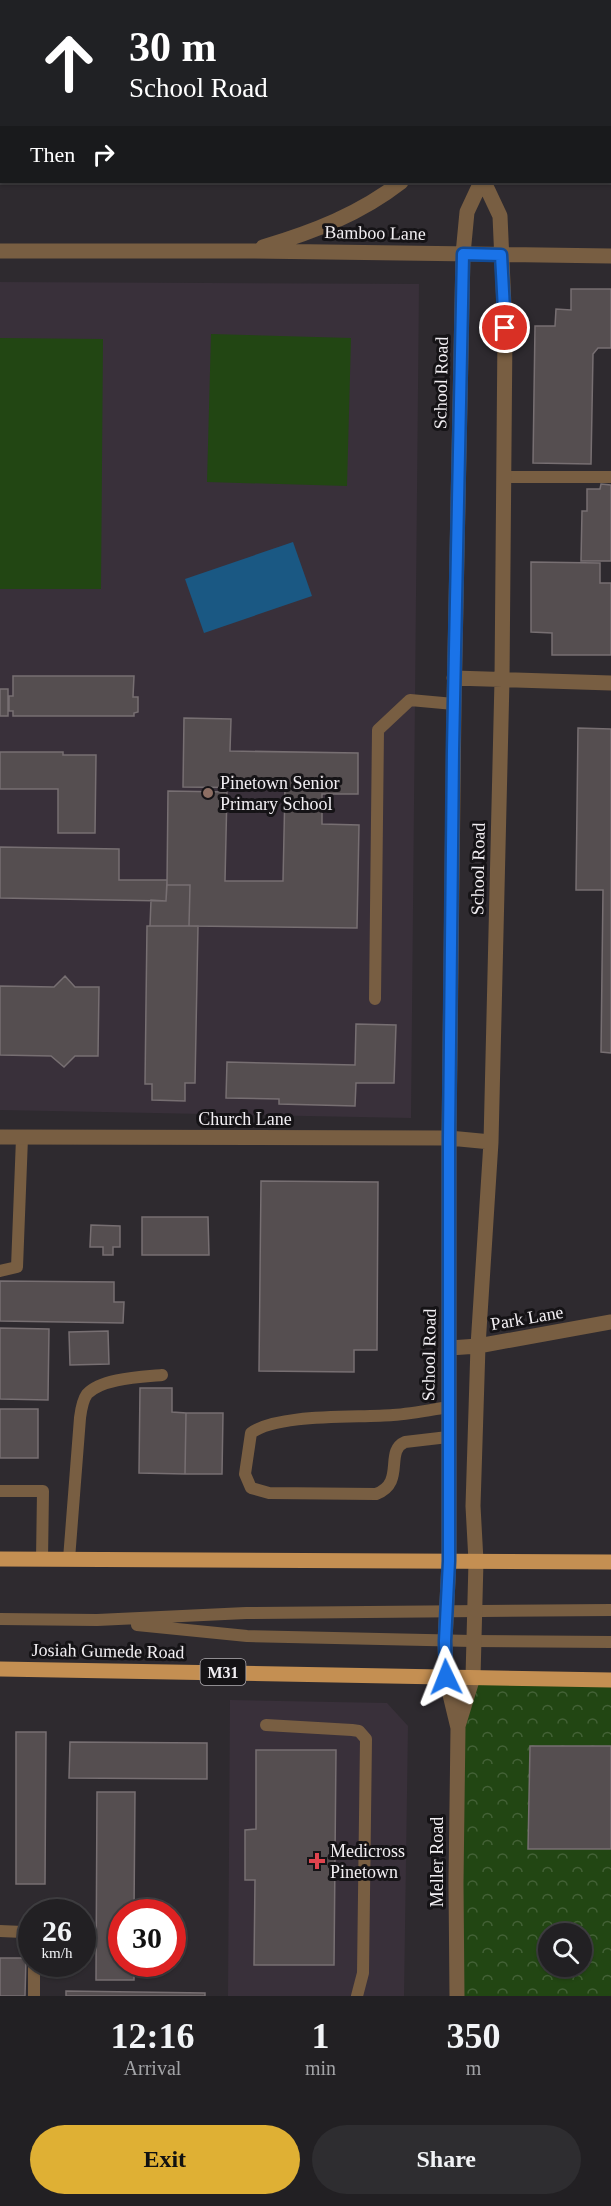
<!DOCTYPE html>
<html lang="en">
<head>
<meta charset="utf-8">
<style>
	body { margin:0; font-family:"Times New Roman",serif; background:#2e2d30; color:#f1f3f6; height:100vh; display:flex; flex-direction:column; font-size:22px; white-space:nowrap }
	* { box-sizing:border-box; margin:0 }
	p { font-size:20px; color:#a2a3a6 }
	.icon { flex:none; width:33px; height:33px; fill:none; stroke:currentColor; stroke-width:2; stroke-linecap:round; stroke-linejoin:round }
	.map { position:relative; height:1996px; overflow:hidden }
	.details { display:flex; flex-direction:column; background:#222023; flex:1 }
	.details>* { flex:none }
	.guide { position:absolute; left:0px; top:0px; width:612px; height:183px; box-shadow:0 2px 4px #0004,0 0 0 2px #3f3e41; background:#202124; color:#fff; overflow:hidden }
	.tools { position:absolute; left:538px; top:1923px; display:grid; gap:12px }
	.tools a { display:grid; place-items:center; width:54px; height:54px; border-radius:50%; background:#222023; box-shadow:0 2px 4px #0004,0 0 0 2px #3f3e41; font-size:30px }
	.speed { position:absolute; left:18px; top:1899px; display:flex; gap:12px; font-size:30px; font-weight:700; text-align:center }
	.speed>* { display:grid; place-content:center; width:78px; height:78px; border-radius:50%; background:#222023; box-shadow:0 2px 4px #0004,0 0 0 2px #3f3e41; line-height:1 }
	.speed small { font-size:15px; font-weight:400 }
	.speed .limit { border:9px solid #d22; background:#fff; color:#111 }
	.pin { position:absolute; display:grid; place-items:center; width:51px; height:51px; color:#fff; margin:-26px; border:3px solid #fff; border-radius:50%; box-shadow:0 2px 6px #0007 }
	.me { position:absolute; width:66px; margin:-33px; rotate:358deg; stroke-linejoin:round; filter:drop-shadow(0 0 4px #0008) }
	.turn { display:flex; align-items:center; gap:21px; height:126px; padding:0 30px; font-size:27px }
	.turn .icon { width:78px; height:78px; stroke-width:2.5 }
	.turn b { display:block; font-size:42px; line-height:51px }
	.then { display:flex; align-items:center; height:57px; padding:0 30px; background:#0003; gap:12px; font-size:22px }
	.eta { display:flex; justify-content:space-evenly; align-items:center; height:102px; text-align:center }
	.eta b { font-size:36px; font-weight:800; line-height:42px }
	.action { display:flex; gap:12px; margin-top:auto; padding:12px 30px }
	.action a { flex:1; height:69px; border-radius:36px; background:#dfb034; color:#111; font-size:24px; font-weight:800; line-height:69px; text-align:center }
	.action a+a { background:#2e2d30; color:#f1f3f6 }
	.map>svg:first-child { display:block }
	.built { fill:#39303a }
	.park { fill:url(#park-crowns); fill-rule:evenodd }
	.pitch { fill:#224613 }
	.water { fill:#1a5883 }
	.building { fill:#554e50; stroke:#776f72; stroke-width:1.5 }
	.lines { fill:none; stroke-linecap:round; stroke-linejoin:round }
	.service { stroke:#785e42; stroke-width:12 }
	.minor { stroke:#785e42; stroke-width:15 }
	.primary { stroke:#c48f52; stroke-width:15 }
	.route-casing { stroke:#114b97; stroke-width:15 }
	.route { stroke:#1a73e8; stroke-width:10 }
	.education-dot { fill:#8d6e63; stroke:#151316; stroke-width:2 }
	.health-dot { fill:#e0444e; stroke:#151316; stroke-width:2 }
	.labels { text-anchor:middle; stroke-width:6; stroke-linejoin:round; paint-order:stroke }
	.shield { fill:#151316; stroke:#b0adb1; stroke-width:1.5 }
	.shield-label { font-size:16px; font-weight:bold; fill:#f2eff3 }
	.street-label { font-size:18px; fill:#f2eff3; stroke:#151316 }
	.poi-label { font-size:18px; fill:#f2eff3; stroke:#151316; text-anchor:start }
</style>
</head>
<body>
<div class="map">
<svg width="611" height="1996" viewBox="0 0 611 1996">
	<defs>
		<pattern id="park-crowns" width="20" height="18" patternUnits="userSpaceOnUse" patternTransform="scale(1.5)"><rect width="20" height="18" fill="#224613"/><path d="M2 6a3 3 0 1 1 6 0M12 15a3 3 0 1 1 6 0" fill="none" stroke="#436136"/></pattern>
	</defs>
	<rect width="100%" height="100%" fill="#2e2a2f"/>
	<path class="built" d="M0,282L419,284L411,1118L0,1110Z
		M230,1700L387,1703L408,1726L404,1996H228Z"/>
	<path class="park" d="M459,1680L611,1682V1996H459ZM549,1934H582V1966H549Z"/>
	<path class="pitch" d="M211,334L351,338L347,486L207,482Z
		M0,338L103,339L101,589H0Z"/>
	<path class="water" d="M293,542L312,596L204,633L185,579Z"/>
	<path class="building" d="M571,289H611V348H598L593,354L591,464L533,463L535,326H555L556,309L571,310Z
		M601,484L611,485V561H581L582,511H587V489H600Z
		M531,562L600,563V583H611V655H552V633L531,632Z
		M13,676H134L133,697H138V712L134,713V716H13V711H9V696H13Z
		M0,689H8V716H0Z
		M184,718L231,719L230,751L358,753V794H322V824L359,825L357,928L189,926L190,885H167L168,791L227,792L225,881H283L285,788L183,787Z
		M578,728L611,729V1053L601,1052L603,890H576Z
		M0,752H63V755H96L95,833H58V789H0Z
		M0,847L119,849V880H167L166,901L0,898Z
		M167,885H190L189,926H150L151,900L166,901Z
		M147,926H198L195,1083H185V1101L152,1100V1084H145Z
		M65,976L75,987H99L98,1056H75L64,1067L51,1056L0,1055V986L54,987Z
		M356,1024L396,1025L394,1083H356L355,1106L279,1104V1099L226,1098L227,1062L355,1065Z
		M261,1181L378,1182L377,1350H354V1372L259,1371Z
		M142,1217H208L209,1255H142Z
		M91,1225L120,1226V1247H113V1255H103V1247H90Z
		M0,1281L114,1282V1302H124L123,1323L0,1321Z
		M0,1328L49,1329L48,1400L0,1399Z
		M108,1331L109,1364L70,1365L69,1332Z
		M140,1388H172V1412L186,1413L185,1474L139,1473Z
		M0,1409H38V1458H0Z
		M186,1413H223L222,1474H185Z
		M16,1732H46L45,1884H16Z
		M70,1742L207,1743V1779L69,1778Z
		M530,1746H611V1849H528Z
		M256,1750H336L334,1965H254L255,1880H245V1830L256,1829Z
		M97,1792H135L134,1912H122V1964H134V1980H96Z
		M0,1958H26L25,1996H0Z
		M66,1991L205,1993V1996H66Z"/>
	<g class="lines">
		<path class="service" d="M585,2L586,0
			M610,49H611
			M610,103H611
			M610,177H611
			M504,477H611
			M375,999L378,730L410,700L454,704
			M0,1271L17,1267L22,1138
			M448,1437L405,1442C384,1451 406,1483 376,1494L269,1493L251,1488L245,1474L251,1433C278,1413 357,1418 393,1415C411,1414 430,1410 448,1407
			M0,1491H43L42,1560
			M69,1559L80,1418C81,1410 82,1401 87,1394C102,1378 142,1377 162,1375
			M0,1619L97,1620L246,1613L611,1610
			M137,1625L247,1636L472,1641L611,1642
			M266,1725L352,1730L359,1731L366,1739L363,1973L357,1996
			M0,1931L23,1932L32,1938
			M34,1964V1996"/>
		<path class="minor" d="M485,2L486,0
			M263,247C313,232 360,214 401,182
			M0,251H249L611,256
			M454,678L611,683
			M0,1137L449,1138L491,1142
			M450,1348L478,1346L611,1322
			M458,1726L473,1677L476,1561L473,1506L478,1346L491,1142L502,680L505,329L500,216L484,182
			M457,1996L456,1883L458,1728L446,1678L445,1641L449,1561V1138L454,704L463,254L467,212L481,182"/>
		<path class="primary" d="M0,1559L611,1562
			M0,1669L611,1680"/>
	</g>
	<g class="lines">
		<defs>
			<path id="route" d="M446,1677L445,1641L449,1561V1138L453,750L463,254L501,255L505,328"/>
		</defs>
		<use href="#route" class="route-casing"/>
		<use href="#route" class="route"/>
	</g>
	<circle class="education-dot" cx="208" cy="793" r="6"/>
	<path class="health-dot" d="M314 1852h6v6h6v6h-6v6h-6v-6h-6v-6h6z"/>
	<g class="labels">
		<rect class="shield" x="200.5" y="1659" width="45" height="26" rx="4.5"/>
		<g class="shield-label">
			<text x="223" y="1678">M31</text>
		</g>
		<g class="street-label">
			<text transform="translate(375 233) rotate(1)" y="6">Bamboo Lane</text>
			<text transform="translate(441 383) rotate(-89)" y="6">School Road</text>
			<text transform="translate(478 869) rotate(-89)" y="6">School Road</text>
			<text x="245" y="1125">Church Lane</text>
			<text transform="translate(527 1318) rotate(-10)" y="6">Park Lane</text>
			<text transform="translate(429 1355) rotate(-89)" y="6">School Road</text>
			<text transform="translate(108 1651) rotate(1)" y="6">Josiah Gumede Road</text>
			<text transform="translate(437 1862) rotate(-90)" y="6">Meller Road</text>
		</g>
		<g class="poi-label">
			<text x="220" y="789">Pinetown Senior<tspan x="220" dy="21">Primary School</tspan></text>
			<text x="330" y="1857">Medicross<tspan x="330" dy="21">Pinetown</tspan></text>
		</g>
	</g>
</svg>
<div class="tools">
<a><svg class="icon" aria-label="search" viewBox="0 0 24 24"><circle cx="10" cy="10" r="6"/><path d="M15 15l6 6"/></svg></a>
</div>
<div class="speed"><div>26<small>km/h</small></div><div class="limit">30</div></div>
<div class="pin" style="left:505px;top:328px;background:#d93025"><svg class="icon" aria-label="arrive" viewBox="0 0 24 24"><path d="M6 21V4h12l-3 4 3 4H6"/></svg></div>
<svg class="me" style="left:446px;top:1677px" viewBox="-20 -20 40 40"><path d="M0-17L14 15 0 8-14 15z" fill="#1a73e8" stroke="#fff" stroke-width="4"/></svg>
<div class="guide">
<div class="turn"><svg class="icon" aria-label="ahead" viewBox="0 0 24 24"><path d="M12 20V5M6 11l6-6 6 6"/></svg><div><b>30 m</b>School Road</div></div>
<div class="then">Then<svg class="icon" aria-label="right" viewBox="0 0 24 24"><path d="M7 20v-9h11M14 6l5 5-5 5"/></svg></div>
</div>
</div>
<section class="details">
<div class="eta">
<div><b>12:16</b><p>Arrival</p></div>
<div><b>1</b><p>min</p></div>
<div><b>350</b><p>m</p></div>
</div>
<div class="action"><a>Exit</a><a>Share</a></div>
</section>
</body>
</html>
